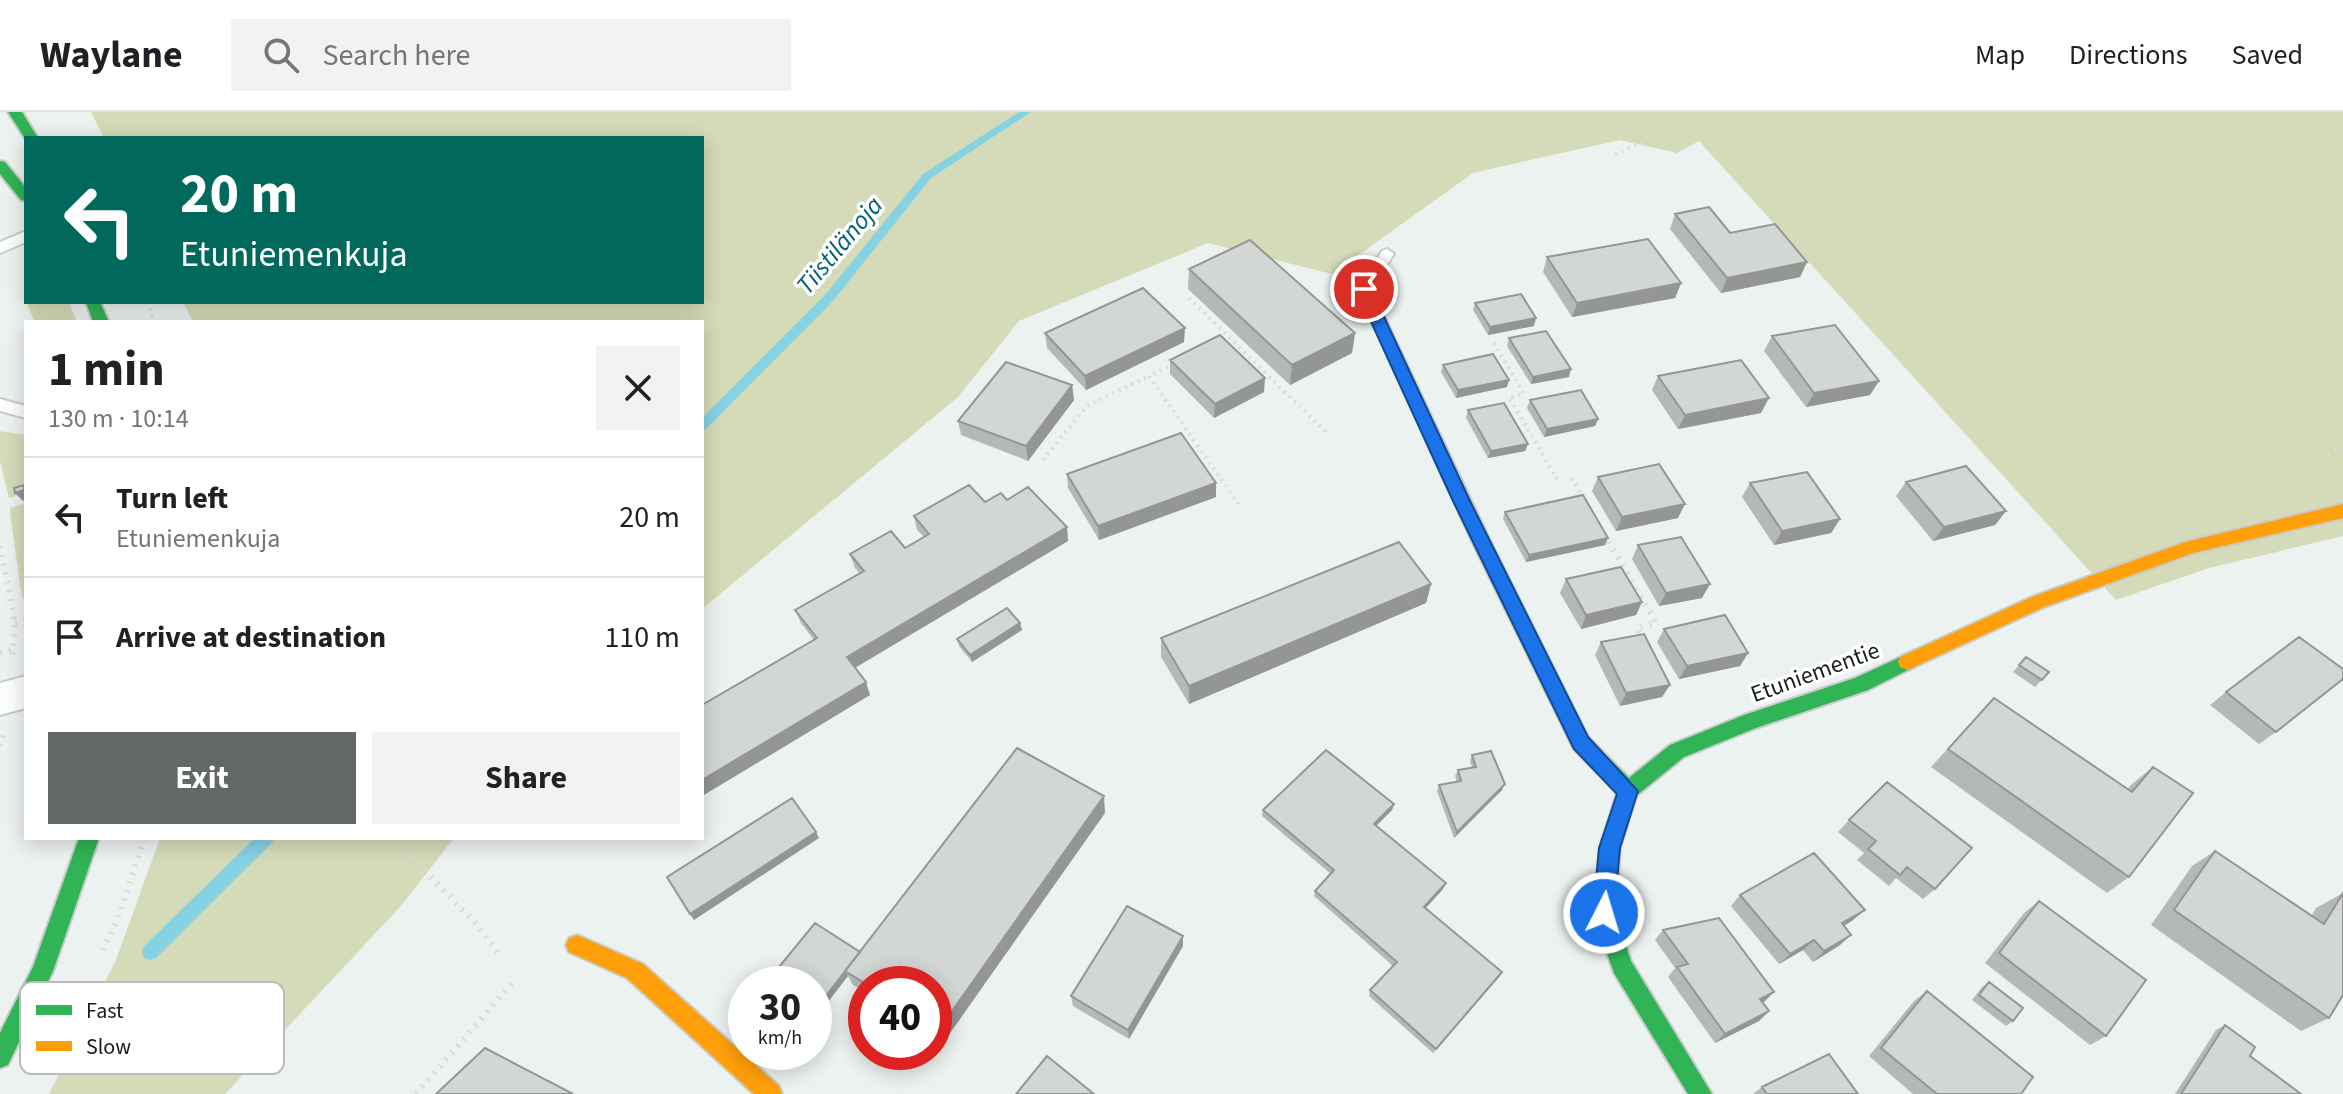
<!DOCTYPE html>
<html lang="en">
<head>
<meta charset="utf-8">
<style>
	body { margin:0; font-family:"Source Sans 3",sans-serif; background:#f2f2f2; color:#202124; height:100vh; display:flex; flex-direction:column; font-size:30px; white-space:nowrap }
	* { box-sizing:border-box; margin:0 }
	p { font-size:26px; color:#757577 }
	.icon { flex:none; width:44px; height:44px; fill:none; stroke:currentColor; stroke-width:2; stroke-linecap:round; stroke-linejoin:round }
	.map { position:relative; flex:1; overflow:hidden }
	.sheet { position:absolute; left:24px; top:208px; width:680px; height:520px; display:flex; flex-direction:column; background:#fff; border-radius:0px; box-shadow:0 4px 20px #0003 }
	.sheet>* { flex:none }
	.hud { position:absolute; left:24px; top:24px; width:680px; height:168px; border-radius:0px; box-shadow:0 4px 20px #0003; background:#00695c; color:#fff; overflow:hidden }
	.speed { position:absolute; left:728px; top:854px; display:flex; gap:16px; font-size:40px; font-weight:700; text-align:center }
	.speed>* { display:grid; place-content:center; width:104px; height:104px; border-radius:50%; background:#fff; box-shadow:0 4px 20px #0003; line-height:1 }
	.speed small { font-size:20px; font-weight:400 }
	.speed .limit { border:12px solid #d22; background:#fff; color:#111 }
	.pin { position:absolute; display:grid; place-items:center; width:68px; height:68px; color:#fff; margin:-34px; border:4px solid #fff; border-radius:50%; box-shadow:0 2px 8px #0007 }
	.me { position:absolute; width:88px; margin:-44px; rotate:5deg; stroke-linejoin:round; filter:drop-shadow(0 0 6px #0008) }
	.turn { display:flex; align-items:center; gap:28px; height:168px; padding:0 24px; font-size:36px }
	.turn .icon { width:104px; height:104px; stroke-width:2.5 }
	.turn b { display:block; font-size:56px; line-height:68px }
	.round { display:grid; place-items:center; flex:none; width:84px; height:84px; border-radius:0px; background:#f2f2f2 }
	.headline { display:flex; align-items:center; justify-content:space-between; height:136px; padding:0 24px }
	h1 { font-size:48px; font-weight:700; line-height:60px }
	.action { display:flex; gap:16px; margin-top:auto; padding:16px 24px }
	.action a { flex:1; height:92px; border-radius:0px; background:#626865; color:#fff; font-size:32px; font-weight:700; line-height:92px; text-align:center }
	.action a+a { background:#f2f2f2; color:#202124 }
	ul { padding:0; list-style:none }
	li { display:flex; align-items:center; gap:24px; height:120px; padding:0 24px; border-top:2px solid #e0e0e0 }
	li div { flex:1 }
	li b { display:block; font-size:30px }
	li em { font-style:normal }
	header { display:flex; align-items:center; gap:48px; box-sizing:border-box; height:112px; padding:0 40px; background:#fff; border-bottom:2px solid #e0e0e0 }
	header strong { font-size:38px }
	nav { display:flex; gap:44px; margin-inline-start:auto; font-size:28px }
	.search { width:560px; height:72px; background:#f2f2f2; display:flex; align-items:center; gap:20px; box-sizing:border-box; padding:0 28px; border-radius:0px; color:#757577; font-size:30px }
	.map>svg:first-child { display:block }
	.green { fill:#d5dbb8 }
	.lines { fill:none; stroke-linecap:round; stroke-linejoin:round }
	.stream { fill:#86d2e3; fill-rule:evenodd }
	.lane-casing { stroke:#c7ccc9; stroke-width:4 }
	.street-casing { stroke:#c7ccc9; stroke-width:4 }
	.fast-casing { stroke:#c7ccc9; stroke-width:4 }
	.slow-casing { stroke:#c7ccc9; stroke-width:4 }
	.path-far1 { stroke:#d8dbda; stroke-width:4; stroke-dasharray:2 5; stroke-linecap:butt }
	.path { stroke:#d8dbda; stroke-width:6; stroke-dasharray:2 7; stroke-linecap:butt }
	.lane { fill:#fcfdfd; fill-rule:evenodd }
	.street { fill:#fcfdfd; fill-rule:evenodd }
	.fast { fill:#30b455; fill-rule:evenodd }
	.slow { fill:#ff9f0a; fill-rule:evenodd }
	.wall { fill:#b5b9b6 }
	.shaded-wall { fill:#949694 }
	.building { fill:#d3d7d4; stroke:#949694; stroke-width:2 }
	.route { fill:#1a73e8; stroke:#114b97; stroke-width:2 }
	.labels { text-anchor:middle; stroke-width:7; stroke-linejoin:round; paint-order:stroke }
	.street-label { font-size:24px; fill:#181d1b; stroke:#fff }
	.water-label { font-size:26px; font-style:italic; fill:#036173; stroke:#fff }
	.key { fill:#fff; stroke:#babbbb; stroke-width:2 }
	.key-label { font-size:22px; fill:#181d1b }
</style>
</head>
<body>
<header>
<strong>Waylane</strong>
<div class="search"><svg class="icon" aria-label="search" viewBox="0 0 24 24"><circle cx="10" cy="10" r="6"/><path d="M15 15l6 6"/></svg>Search here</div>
<nav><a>Map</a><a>Directions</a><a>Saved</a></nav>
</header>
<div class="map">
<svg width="2343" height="982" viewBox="0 0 2343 982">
	<rect width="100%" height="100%" fill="#ecf2ef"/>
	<path class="green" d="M91,0H2343V424L2209,456L2116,488L1699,29L1677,41L1620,28L1473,61L1332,162L1208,131L1019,209L958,285L702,497V210H193L183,190H702V26H104Z
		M26,190H69L77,210H35Z
		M0,319L26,323V381L9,386L0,349Z
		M26,391V488L22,486L10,401V396Z
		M160,726H454L401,794L225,982H49L116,848Z"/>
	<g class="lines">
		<path class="stream" d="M1019,0H1031L931,66L833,189L706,317L702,319V306L825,183L923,62Z
			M255,726H274L272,731L156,846L150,848L144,846L142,840L144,834Z"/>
		<defs>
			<path id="lane" d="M26,119V130L0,141V130Z
				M1387,137L1394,142L1369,181H1359L1357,177L1382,139Z
				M0,287L26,294V306L0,299Z"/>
			<path id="street" d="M26,564V596L0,603V571Z"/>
			<path id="fast" d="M8,0H22L38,26H26V28Z
				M0,49L5,50L26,76V89L21,88L0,62Z
				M86,190H100L109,210H93Z
				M1483,426L1492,433L1588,625L1629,666L1670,633L1744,603L1855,566L1907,542L1914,545L1916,550L1914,555L1868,578L1756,616L1684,645L1636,684L1620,736L1615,801L1631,849L1712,982H1688L1614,861L1593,801L1600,736L1617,681L1574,637L1474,433Z
				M79,726H99L53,859L8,953L0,956V921L33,855Z"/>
			<path id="slow" d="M1364,172L1371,177L1492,433L1489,438L1483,440L1474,433L1357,177Z
				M2343,392V406L2193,441L2044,495L1914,555L1907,558L1900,555L1898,550L1900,545L2032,485L2185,430Z
				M577,823L643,852L779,974L782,982H754L627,866L569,840L566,833L569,826Z"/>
		</defs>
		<use href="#lane" class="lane-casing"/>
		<use href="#street" class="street-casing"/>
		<use href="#fast" class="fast-casing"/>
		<use href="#slow" class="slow-casing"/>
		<path class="path-far1" d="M1615,42L1707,0
			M1189,186L1329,323
			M147,190L154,210
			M1494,231L1524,282L1509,285L1558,369
			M1174,252L1149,264L1239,393
			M1043,348L1087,294L1149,264
			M1572,366L1585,389
			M2259,376L2343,335"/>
		<path class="path" d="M1604,422L1656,511L1637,516L1644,529
			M0,434L15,510L13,544
			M15,510L26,507
			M0,541L14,537
			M0,634L3,621
			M393,726L479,815L498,841
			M103,838L120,801L144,726
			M416,982L514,869"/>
		<use href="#lane" class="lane"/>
		<use href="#street" class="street"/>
		<use href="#fast" class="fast"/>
		<use href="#slow" class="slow"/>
	</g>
	<path class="wall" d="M1675,102L1730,121L1807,150L1800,165L1721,181L1670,117Z
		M1547,145L1681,171L1675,186L1572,205L1543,160Z
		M1189,157L1355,221L1352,241L1290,273L1188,177Z
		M1475,191L1534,214L1488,223L1473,198Z
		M1045,221L1184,230L1086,278L1047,236Z
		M1772,224L1870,283L1806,295L1764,239Z
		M1509,226L1569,265L1531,272L1507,234Z
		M1170,248L1264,280L1214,306L1170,262Z
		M1443,253L1507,275L1456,286L1441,260Z
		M1658,264L1761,301L1678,317L1652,278Z
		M1072,273L1074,288L1028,349L961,323L958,309Z
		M1530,288L1598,307L1595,314L1544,325L1527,296Z
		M1468,298L1528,332L1525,339L1488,346L1466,306Z
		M1067,362L1216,385L1099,428L1068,376Z
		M1598,365L1678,406L1616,419L1592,379Z
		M1906,370L2006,399L1995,413L1933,429L1896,384Z
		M1750,371L1840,407L1831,421L1774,433L1742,385Z
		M1007,388L1067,415L1068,429L855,556L870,583L702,684V593L814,528L801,511L795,498L860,462L855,456L850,442L905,436L924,425L917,418L914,404L985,390Z
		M1505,400L1605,433L1526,450L1503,407Z
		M1638,433L1702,486L1659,494L1632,447Z
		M1566,467L1642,490L1636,503L1581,517L1560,481Z
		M1431,472L1426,491L1189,592L1161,545V526Z
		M1020,511L1022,518L972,550L959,534L957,527Z
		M1664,517L1748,541L1740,554L1679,567L1657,530Z
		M1601,530L1670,573L1662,585L1620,594L1595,543Z
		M2026,545L2049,560L2035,575L2013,560Z
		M2226,580L2276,620L2259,632L2210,593Z
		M1994,586L2127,677L2132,672L2153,655L2129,765L2107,781L1931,655Z
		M1472,643L1502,678L1454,726L1437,679L1439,673L1457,670L1455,664L1458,658L1472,655L1470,649Z
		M1394,692L1392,698L1376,714L1443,777L1426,796L1499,865L1433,941L1369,884L1370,878L1393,854L1314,784L1315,779L1331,762L1262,704L1263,698Z
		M1105,701L943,931L934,925V872H866V881L853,873L848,864L814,908V872Z
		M1849,708L1935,777L1923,787L1896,766L1889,774L1857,748L1864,741L1838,720Z
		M2215,739L2312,803L2316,796L2343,781L2329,906L2301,919L2151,813L2192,754Z
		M1740,783L1853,808L1844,814L1840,833L1813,850L1803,838L1779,852L1731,794Z
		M2039,789L2106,924L2090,933L1985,851L2025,800Z
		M1663,818L1762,890L1769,899L1759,909L1715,931L1668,865L1675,856L1655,828Z
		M1183,834L1129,927L1073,894L1071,884Z
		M1989,870L2013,909L2006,914L1972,888L1982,875Z
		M1927,879L2021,982H1913L1869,944L1914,889Z
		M2225,913L2250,944L2301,982H2175L2216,918Z
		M1762,975L1858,982H1753Z"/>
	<path class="shaded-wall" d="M1807,150L1800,165L1721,181L1727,166Z
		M1681,171L1675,186L1572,205L1577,191Z
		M1536,206L1534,214L1488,223L1490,215Z
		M1185,216L1184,230L1086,278L1085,264Z
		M1355,221L1352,241L1290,273L1292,253Z
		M1571,257L1569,265L1531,272L1533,265Z
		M1265,266L1264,280L1214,306L1215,292Z
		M1509,268L1507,275L1456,286L1458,278Z
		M1879,269L1870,283L1806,295L1814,281Z
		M1072,273L1074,288L1028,349L1026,334Z
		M1769,286L1761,301L1678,317L1685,303Z
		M1598,307L1595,314L1544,325L1547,317Z
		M1528,332L1525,339L1488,346L1491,339Z
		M1216,371V385L1099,428L1098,414Z
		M24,373L26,375V388L23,389L15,381Z
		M1685,392L1678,406L1616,419L1622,405Z
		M2006,399L1995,413L1933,429L1944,415Z
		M1840,407L1831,421L1774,433L1782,419Z
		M1067,415L1068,429L851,558L847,545Z
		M1608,426L1605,433L1526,450L1529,443Z
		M1431,472L1426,491L1189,592V574Z
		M1710,472L1702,486L1659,494L1666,481Z
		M1642,490L1636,503L1581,517L1586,503Z
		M1020,511L1022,518L972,550L970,543Z
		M1748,541L1740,554L1679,567L1687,554Z
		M866,570L870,583L702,684V668Z
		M1670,573L1662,585L1620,594L1626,581Z
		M1505,672L1502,678L1454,726L1457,720Z
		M1104,684L1105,701L943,931L938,919Z
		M1394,692L1392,698L1372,718L1374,712Z
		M816,720L819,726L694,808L690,802Z
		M1446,771L1443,777L1422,800L1424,795Z
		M1865,798L1853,808L1831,822L1842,811Z
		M1851,823L1840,833L1813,850L1824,839Z
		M1183,824V834L1129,927L1128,918Z
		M1814,828L1803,838L1779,852L1790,842Z
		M860,840L845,859L848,864L814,908V899Z
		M1502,860L1499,865L1433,941L1436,937Z
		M1774,880L1764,890L1750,897L1760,887Z
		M1769,899L1759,909L1715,931L1725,922Z"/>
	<path class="building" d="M1709,95L1730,121L1775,112L1807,150L1727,166L1675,102Z
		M1648,127L1681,171L1577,191L1547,145Z
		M1250,128L1355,221L1292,253L1189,157Z
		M1143,176L1185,216L1085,264L1045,221Z
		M1521,182L1536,206L1490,215L1475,191Z
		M1835,213L1879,269L1814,281L1772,224Z
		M1546,219L1571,257L1533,265L1509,226Z
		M1220,223L1265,266L1215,292L1170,248Z
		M1493,242L1509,268L1458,278L1443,253Z
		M1741,248L1769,286L1685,303L1658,264Z
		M1006,250L1072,273L1026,334L958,309Z
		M1581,278L1598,307L1547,317L1530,288Z
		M1504,291L1528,332L1491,339L1468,298Z
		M1181,321L1216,371L1098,414L1067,362Z
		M1659,352L1685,392L1622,405L1598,365Z
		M1966,354L2006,399L1944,415L1906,370Z
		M1807,360L1840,407L1782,419L1750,371Z
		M24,373V378L15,381L14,376Z
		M969,373L985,390L1001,381L1007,388L1028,375L1067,415L847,545L866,570L702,668V593L817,526L795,498L864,459L850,442L891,419L905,436L929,422L914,404Z
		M1583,383L1608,426L1529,443L1505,400Z
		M1681,425L1710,472L1666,481L1638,433Z
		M1399,430L1431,472L1189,574L1161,526Z
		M1621,455L1642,490L1586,503L1566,467Z
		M1007,496L1020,511L970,543L957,527Z
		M1725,503L1748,541L1687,554L1664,517Z
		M1644,522L1670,573L1626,581L1601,530Z
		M2299,525L2343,557V567L2276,620L2226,580Z
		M2026,545L2049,560L2042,568L2019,553Z
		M1994,586L2132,680L2153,655L2193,681L2129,765L1948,637Z
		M1017,636L1104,684L938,919L934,916V872H866L845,859Z
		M1326,638L1394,692L1374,712L1446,771L1424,795L1502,860L1436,937L1370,878L1397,850L1315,779L1334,758L1263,698Z
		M1491,639L1505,672L1457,720L1439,673L1461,669L1458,658L1476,655L1472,643Z
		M1887,670L1972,736L1935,777L1907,755L1900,763L1868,737L1876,729L1849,708Z
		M792,686L816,720L690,802L667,765Z
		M2215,739L2324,812L2343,781V883L2329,906L2174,798Z
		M1814,741L1865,798L1842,811L1851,823L1824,839L1814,828L1790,842L1740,783Z
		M2039,789L2146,868L2106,924L1999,841Z
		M1127,794L1183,824L1128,918L1071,884Z
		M1719,806L1774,880L1760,887L1769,899L1725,922L1677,855L1688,852L1663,818Z
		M815,811L860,840L814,899V872H765Z
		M1989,870L2023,896L2013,909L1979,883Z
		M1927,879L2033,965L2021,982H1937L1881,936Z
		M2225,913L2255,935L2250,944L2301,982H2181Z
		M485,936L573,982H436Z
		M1829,942L1858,982H1767L1762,975Z
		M1047,944L1094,982H1016Z"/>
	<path class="route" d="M1364,172L1371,177L1470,389L1588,625L1638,679L1620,736L1614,801L1611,808L1604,811L1596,808L1593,801L1599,736L1617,682L1574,637L1453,389L1356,177Z"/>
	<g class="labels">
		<g class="street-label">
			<text transform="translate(1815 560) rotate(-20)" y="8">Etuniementie</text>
		</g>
		<g class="water-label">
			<text transform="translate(839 133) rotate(-50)" y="9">Tiistilänoja</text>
		</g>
	</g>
	<rect x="20" y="870" width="264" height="92" rx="12" class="key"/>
	<rect x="36" y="893" width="36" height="10" fill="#30b455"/>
	<rect x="36" y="929" width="36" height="10" fill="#ff9f0a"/>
	<g class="key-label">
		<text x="86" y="906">Fast</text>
		<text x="86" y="942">Slow</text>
	</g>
</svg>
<div class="speed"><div>30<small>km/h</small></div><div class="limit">40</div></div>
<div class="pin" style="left:1364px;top:177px;background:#d93025"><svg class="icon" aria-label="arrive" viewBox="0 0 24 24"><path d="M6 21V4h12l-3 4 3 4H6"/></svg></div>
<svg class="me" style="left:1604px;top:801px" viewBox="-20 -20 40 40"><circle r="17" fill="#1a73e8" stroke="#fff" stroke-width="3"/><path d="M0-11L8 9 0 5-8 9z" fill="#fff"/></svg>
<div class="hud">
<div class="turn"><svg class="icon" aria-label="left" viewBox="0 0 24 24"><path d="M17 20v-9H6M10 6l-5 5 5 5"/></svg><div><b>20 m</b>Etuniemenkuja</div></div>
</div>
<section class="sheet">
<div class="headline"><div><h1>1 min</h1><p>130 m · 10:14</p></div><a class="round"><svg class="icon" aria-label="close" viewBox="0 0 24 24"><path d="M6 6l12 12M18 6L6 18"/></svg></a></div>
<ul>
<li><svg class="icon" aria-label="left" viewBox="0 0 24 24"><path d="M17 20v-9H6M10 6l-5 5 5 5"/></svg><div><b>Turn left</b><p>Etuniemenkuja</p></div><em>20 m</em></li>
<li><svg class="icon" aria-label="arrive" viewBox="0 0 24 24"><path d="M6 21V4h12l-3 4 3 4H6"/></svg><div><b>Arrive at destination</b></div><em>110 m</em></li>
</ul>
<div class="action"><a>Exit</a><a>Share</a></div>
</section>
</div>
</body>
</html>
